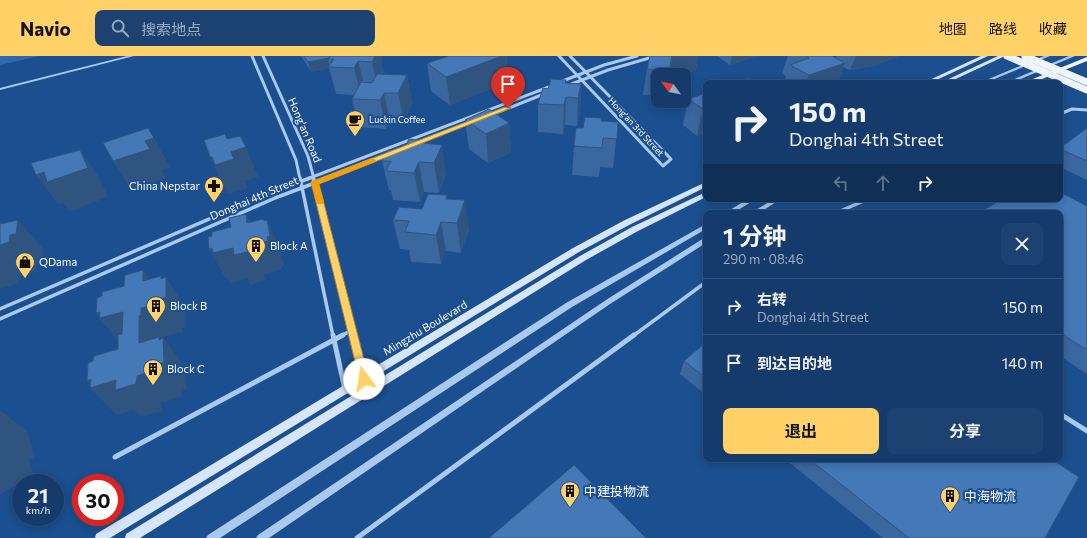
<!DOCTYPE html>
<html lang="zh">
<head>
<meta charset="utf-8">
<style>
	body { margin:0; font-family:Commissioner,"Noto Sans SC",sans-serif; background:#1d4271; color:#f1f3f6; height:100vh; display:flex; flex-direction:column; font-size:15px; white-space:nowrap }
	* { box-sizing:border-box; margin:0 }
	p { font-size:13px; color:#9dadc1 }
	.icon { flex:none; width:22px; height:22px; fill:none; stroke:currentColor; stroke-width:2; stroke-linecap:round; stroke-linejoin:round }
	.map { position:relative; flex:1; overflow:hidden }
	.panel { position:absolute; left:703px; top:154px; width:360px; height:252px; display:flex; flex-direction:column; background:#143b6b; border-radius:8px; box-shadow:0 2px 10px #0003,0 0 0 1px #33557e }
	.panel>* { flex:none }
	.banner { position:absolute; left:703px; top:24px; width:360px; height:122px; border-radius:8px; box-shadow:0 2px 10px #0003,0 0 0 1px #33557e; background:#143b6b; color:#f1f3f6; overflow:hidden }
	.needle { width:26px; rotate:303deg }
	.buttons { position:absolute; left:651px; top:12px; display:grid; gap:8px }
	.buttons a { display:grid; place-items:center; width:40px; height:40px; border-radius:8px; background:#143b6b; box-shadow:0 2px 10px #0003,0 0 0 1px #33557e; font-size:20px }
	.speed { position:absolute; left:12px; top:418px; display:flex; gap:8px; font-size:20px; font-weight:700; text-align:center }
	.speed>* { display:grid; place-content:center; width:52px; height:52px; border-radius:50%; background:#143b6b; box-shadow:0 2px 10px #0003,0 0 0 1px #33557e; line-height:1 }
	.speed small { font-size:10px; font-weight:400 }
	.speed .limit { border:6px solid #d22; background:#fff; color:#111 }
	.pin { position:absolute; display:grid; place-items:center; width:34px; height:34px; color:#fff; margin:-41px -17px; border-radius:50% 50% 50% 0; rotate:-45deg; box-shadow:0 0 4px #0007 }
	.pin .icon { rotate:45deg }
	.me { position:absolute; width:44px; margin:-22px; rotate:346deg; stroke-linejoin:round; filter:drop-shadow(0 0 3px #0008) }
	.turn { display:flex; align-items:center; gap:14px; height:84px; padding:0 20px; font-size:18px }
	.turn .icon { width:52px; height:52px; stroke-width:2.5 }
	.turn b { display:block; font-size:28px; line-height:34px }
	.lanes { display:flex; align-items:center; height:38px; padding:0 20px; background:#0003; justify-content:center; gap:20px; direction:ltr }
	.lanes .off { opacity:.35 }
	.round { display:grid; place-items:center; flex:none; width:42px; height:42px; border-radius:8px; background:#1d4271 }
	.headline { display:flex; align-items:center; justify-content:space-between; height:68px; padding:0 20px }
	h1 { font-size:24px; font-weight:700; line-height:30px }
	.primary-button { display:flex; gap:8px; margin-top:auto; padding:8px 20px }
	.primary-button a { flex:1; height:46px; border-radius:8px; background:#ffd166; color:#111; font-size:16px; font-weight:700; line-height:46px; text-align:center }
	.primary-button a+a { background:#1d4271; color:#f1f3f6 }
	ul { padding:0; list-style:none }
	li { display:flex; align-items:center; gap:12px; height:56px; padding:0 20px; border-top:1px solid #33557e }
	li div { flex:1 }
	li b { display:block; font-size:15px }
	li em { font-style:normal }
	header { display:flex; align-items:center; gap:24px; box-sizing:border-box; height:56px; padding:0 20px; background:#ffd166; color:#111 }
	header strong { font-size:19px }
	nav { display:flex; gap:22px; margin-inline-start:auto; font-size:14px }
	.search { width:280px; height:36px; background:#1d4271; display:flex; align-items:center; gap:10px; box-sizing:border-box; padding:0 14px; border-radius:8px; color:#9dadc1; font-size:15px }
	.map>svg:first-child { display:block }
	.green { fill:#2e69ad }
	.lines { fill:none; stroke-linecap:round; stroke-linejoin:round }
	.minor-far2 { stroke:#a9c9ee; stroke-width:3 }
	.minor-far1 { stroke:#a9c9ee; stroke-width:3.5 }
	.minor { stroke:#a9c9ee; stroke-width:5 }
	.tertiary { fill:#a9c9ee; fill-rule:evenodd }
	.secondary { fill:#d6e6fa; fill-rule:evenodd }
	.primary { fill:#f0f6ff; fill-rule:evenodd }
	.primary-bridge { stroke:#f0f6ff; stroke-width:7 }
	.wall { fill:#3a679d }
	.shaded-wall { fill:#305480 }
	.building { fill:#4478b7; stroke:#305480 }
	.route { fill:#ffd166; stroke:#a68842 }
	.slow { fill:#f59e0b }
	.labels { text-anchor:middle; stroke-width:4; stroke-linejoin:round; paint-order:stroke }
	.far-poi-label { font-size:9px; fill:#fff; stroke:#1b4f8f; text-anchor:start }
	.far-street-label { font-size:9px; fill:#fff; stroke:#1b4f8f }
	.street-label { font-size:11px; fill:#fff; stroke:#1b4f8f }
	.poi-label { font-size:11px; fill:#fff; stroke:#1b4f8f; text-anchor:start }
	.near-poi-label { font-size:13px; fill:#fff; stroke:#1b4f8f; text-anchor:start }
</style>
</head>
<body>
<header>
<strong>Navio</strong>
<div class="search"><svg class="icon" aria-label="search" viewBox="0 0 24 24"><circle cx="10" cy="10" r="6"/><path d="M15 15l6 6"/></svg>搜索地点</div>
<nav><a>地图</a><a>路线</a><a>收藏</a></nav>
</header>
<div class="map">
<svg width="1087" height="482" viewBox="0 0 1087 482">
	<rect width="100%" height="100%" fill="#1b4f8f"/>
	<path class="green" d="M0,0H40L0,9Z"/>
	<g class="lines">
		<path class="minor-far2" d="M252,0L296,104L300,123
			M263,0L308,100L314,123
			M559,0L663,110L671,103L570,0
			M560,26L604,9L637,0
			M569,29L608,14L656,0
			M1060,58L1072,53L1087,54
			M491,59L544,38
			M420,86L469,67
			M307,123L554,29
			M325,123L410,90"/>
		<path class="minor-far1" d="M300,122L333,280
			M313,122L353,280
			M836,157L868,143
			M0,253L272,136L310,122
			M0,263L275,142L328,122
			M341,280L352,274
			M633,280L706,226"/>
		<path class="minor" d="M333,279L345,334L359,340L364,323L353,279
			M1060,358L1087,375
			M115,401L343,279
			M357,482L634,279"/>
		<path class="tertiary" d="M127,0H134L0,34V32Z
			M1044,0H1050L985,27H979Z
			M1069,0H1075L1011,27H1005Z
			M748,143H756L733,157H725Z
			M774,143H781L759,157H751Z
			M706,168V173L572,251L220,482H206L208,479L566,247Z
			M704,182H706V187L610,248L269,482H256L258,479L606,244Z"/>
		<path class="secondary" d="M981,0H988L930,27H923Z
			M998,0H1005L947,27H940Z
			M706,126V131L631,168L579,196L110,482H95L96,478L573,192L625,164Z
			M706,136V141L638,175L586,204L140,482H125L126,478L580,200L632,171Z"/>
		<path class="primary" d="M1087,1V5L1032,27H1023Z"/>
		<path class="primary-bridge" d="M1007,0L1087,34
			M1025,0L1087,26"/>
	</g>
	<path class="wall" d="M301,0H381L384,19H407L412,47L404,65H390L386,73L359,71L352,43L354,39L336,38L329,12L311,16Z
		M650,0H698L696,14L682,19H658V40L643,39L647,13Z
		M717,0H757L730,9Z
		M788,0H832L836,2L837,0H898L895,2L872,10L850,14L843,11L837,27H784L786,20L782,17Z
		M427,7L508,26L450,49L431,35Z
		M566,24V27L581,28L580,56L577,70L565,69L563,78L538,76V48L548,33Z
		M706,37V77L697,80L683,69L688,43Z
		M465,64L509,67L511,96L488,107L469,93Z
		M601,65L618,66L613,112L600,111L599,121L572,119L574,90Z
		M1087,72V124L1060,111V92Z
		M426,88L446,118L439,137L424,136L420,146L393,144L391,134H389L382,105L403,95Z
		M447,143L469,174L461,197L446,195L441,208L411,206L409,194L400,193L393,164Z
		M1087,150V318L1060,300V157Z
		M706,286V339L680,318L684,305Z
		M785,403H1051L1045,482H883Z"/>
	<path class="shaded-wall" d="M335,0L334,3H328L330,11H328L329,12L311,16L308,6Z
		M375,0H381L385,20L378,33L372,6Z
		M502,0H507L508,26L450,49L446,21Z
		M672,0H698L696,14L682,19H669Z
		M732,0H757L730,9Z
		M856,0H898L895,2L872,10L850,14Z
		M358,5L365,33L361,39L354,12Z
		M845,7L837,27H806L809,19Z
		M407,19L412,47L404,65L398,37Z
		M566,24L565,69L563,78L564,49Z
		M581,28L580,56L577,70L578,42Z
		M384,37L390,65L386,73L380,44Z
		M706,52V77L697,80L703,53Z
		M509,67L511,96L488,107L486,78Z
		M154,82L170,111L162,114L166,122L131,134L113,105L145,85Z
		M442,89L446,118L439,137L434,107Z
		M246,91L258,121L245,125L248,132L229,138L225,130L224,131L210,101Z
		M80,94L100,123L108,141L70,155L63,147L58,148L36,119Z
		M419,106L424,136L420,146L414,117Z
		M465,144L469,174L461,197L457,167Z
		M246,158L260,187L267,181L270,178L267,164L280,193L284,210L281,211V214L264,219L265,224L250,229L247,222L230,227L227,222L226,223L209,193L212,192H233L247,167Z
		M18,164L43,193L42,207L36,209V216L20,220L19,227L0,233V165L13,179Z
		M441,166L446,195L441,208L436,179Z
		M143,214L163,242L161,220L166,227V221L185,251L186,271L183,272V276L163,281L164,283L185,311L186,334L182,335V340L161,347V355L142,361L134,354L117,359L90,332L92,331L87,325L124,291L99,262H100L96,257L100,256H123L139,260L143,225Z
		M0,354L27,375L35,401L29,404L34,420L0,438Z"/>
	<path class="building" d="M304,0H330L329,2L308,6Z
		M330,0H375L372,6L358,5L354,12L328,11L334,3H328Z
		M449,0H502L446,21L427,7Z
		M650,0H672L669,15L647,13Z
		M805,0H832L845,7L809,19L790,9L809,2Z
		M377,18L407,19L398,37H384L380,44L352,43L361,26L372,27Z
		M748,22L756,27H734Z
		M551,23L566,24L565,27L581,28L578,42L566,41L564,49L538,48L543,32L548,33Z
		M706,37V52L703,53L688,43Z
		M489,53L509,67L486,78L465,64Z
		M585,61L601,62V65L618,66L617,83L603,82L602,92L574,90L576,72H583Z
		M148,72L154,82L145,85L150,93L113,105L103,87Z
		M1087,72V105L1060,93V92Z
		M225,78L227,83L240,80L246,91L231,96L234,103L215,109L212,101H210L204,84Z
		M409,83L425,85L424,87L442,89L434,107L419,106L414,117L386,115L391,105H382L388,94L403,95Z
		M80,94L88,112L47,126L44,116L36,119L31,107Z
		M1060,136L1087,150V294L1060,277V157H979L1002,143H1060Z
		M428,138L447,139L446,143L465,144L457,167L441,166L436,179L405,176L409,165L393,164L399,151L422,153Z
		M246,158L247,167L263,163L264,165L267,164L270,180L267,181L268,185L250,190L251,195L234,199L233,192L213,197L212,192L209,193L208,181L212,180V176L231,171L229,162Z
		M18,164L16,178L10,179L9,186L0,189V168Z
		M143,214V225L161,220V223L166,221V242H162V247L141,252V259L139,260V287L159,281V284L163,282L164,306L159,308V313L137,320L136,328L115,334L116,324L90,332L91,323L87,325L88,307L93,305L94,300L118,293V279L122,278L123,256L99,262L100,256L96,257L97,242L102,240V236L124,230L125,219Z
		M706,286V322L684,305Z
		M809,403H1051L1079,421L1045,482H909Z
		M574,409L646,482H489Z"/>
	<path class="route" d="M505,51L511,52L319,128L369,323L368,326L364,327L360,326L311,126Z"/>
	<path class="slow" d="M372,102L376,104L375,106L319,128L324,146L323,148H317L311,126L312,125Z"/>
	<defs>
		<symbol id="cafe-pin" viewBox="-11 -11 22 30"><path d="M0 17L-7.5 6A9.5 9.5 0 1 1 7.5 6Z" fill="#ffd166" stroke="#1b4f8f"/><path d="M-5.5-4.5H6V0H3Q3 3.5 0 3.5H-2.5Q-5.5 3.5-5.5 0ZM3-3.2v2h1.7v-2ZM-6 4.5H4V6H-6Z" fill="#111"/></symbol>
		<symbol id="pharmacy-pin" viewBox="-11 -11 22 30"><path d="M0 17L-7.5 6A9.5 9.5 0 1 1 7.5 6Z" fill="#ffd166" stroke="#1b4f8f"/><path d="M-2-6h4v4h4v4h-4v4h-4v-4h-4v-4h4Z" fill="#111"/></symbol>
		<symbol id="building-pin" viewBox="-11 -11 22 30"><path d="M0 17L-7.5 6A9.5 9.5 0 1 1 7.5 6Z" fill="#ffd166" stroke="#1b4f8f"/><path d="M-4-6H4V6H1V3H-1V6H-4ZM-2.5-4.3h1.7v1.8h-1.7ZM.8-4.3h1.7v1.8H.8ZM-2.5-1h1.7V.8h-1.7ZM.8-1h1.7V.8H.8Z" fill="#111"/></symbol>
		<symbol id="shop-pin" viewBox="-11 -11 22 30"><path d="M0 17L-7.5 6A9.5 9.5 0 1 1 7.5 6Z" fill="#ffd166" stroke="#1b4f8f"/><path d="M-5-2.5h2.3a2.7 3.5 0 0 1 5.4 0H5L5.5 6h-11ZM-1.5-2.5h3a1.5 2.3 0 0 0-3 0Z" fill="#111"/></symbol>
	</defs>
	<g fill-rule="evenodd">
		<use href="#cafe-pin" x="344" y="53" width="22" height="30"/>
		<use href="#pharmacy-pin" x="203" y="119" width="22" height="30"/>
		<use href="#building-pin" x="245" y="179" width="22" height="30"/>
		<use href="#shop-pin" x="14" y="195" width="22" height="30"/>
		<use href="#building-pin" x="145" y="239" width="22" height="30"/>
		<use href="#building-pin" x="142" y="302" width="22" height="30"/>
		<use href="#building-pin" x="559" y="424" width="22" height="30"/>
		<use href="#building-pin" x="939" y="429" width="22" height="30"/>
	</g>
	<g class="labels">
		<g class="far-poi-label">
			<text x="369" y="67">Luckin Coffee</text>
		</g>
		<g class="far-street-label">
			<text transform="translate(636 71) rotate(47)" y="3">Hong'an 3rd Street</text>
		</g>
		<g class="street-label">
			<text transform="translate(305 74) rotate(67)" y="4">Hong'an Road</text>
			<text transform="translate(254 142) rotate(-23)" y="4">Donghai 4th Street</text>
			<text transform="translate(425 272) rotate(-31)" y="4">Mingzhu Boulevard</text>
		</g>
		<g class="poi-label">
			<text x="200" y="134" text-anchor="end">China Nepstar</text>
			<text x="270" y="194">Block A</text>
			<text x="39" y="210">QDama</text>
			<text x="170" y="254">Block B</text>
			<text x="167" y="317">Block C</text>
		</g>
		<g class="near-poi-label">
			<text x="584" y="440">中建投物流</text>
			<text x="964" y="445">中海物流</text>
		</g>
	</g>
</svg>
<div class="buttons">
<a><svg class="needle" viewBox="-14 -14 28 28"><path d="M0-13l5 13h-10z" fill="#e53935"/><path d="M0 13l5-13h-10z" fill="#9dadc1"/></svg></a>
</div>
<div class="speed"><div>21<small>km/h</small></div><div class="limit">30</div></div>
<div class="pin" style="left:508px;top:52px;background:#d93025"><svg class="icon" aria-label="arrive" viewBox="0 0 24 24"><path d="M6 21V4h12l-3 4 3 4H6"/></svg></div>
<svg class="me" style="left:364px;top:323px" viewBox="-20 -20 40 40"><circle r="19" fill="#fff"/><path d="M0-13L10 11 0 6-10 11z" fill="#ffd166"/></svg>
<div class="banner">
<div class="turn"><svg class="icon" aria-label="right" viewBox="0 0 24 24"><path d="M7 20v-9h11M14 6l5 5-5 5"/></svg><div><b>150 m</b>Donghai 4th Street</div></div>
<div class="lanes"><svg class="icon off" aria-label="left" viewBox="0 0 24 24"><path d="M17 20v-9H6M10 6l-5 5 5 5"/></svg><svg class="icon off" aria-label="ahead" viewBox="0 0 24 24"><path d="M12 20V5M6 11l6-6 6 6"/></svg><svg class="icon" aria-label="right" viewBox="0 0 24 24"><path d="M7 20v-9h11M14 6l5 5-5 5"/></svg></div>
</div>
<section class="panel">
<div class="headline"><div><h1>1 分钟</h1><p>290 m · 08:46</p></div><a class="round"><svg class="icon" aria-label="close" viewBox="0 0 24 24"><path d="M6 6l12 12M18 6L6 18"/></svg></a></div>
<ul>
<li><svg class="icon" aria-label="right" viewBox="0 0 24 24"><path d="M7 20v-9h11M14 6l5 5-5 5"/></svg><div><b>右转</b><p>Donghai 4th Street</p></div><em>150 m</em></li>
<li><svg class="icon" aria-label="arrive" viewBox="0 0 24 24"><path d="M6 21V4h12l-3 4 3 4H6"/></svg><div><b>到达目的地</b></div><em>140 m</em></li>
</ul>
<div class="primary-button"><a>退出</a><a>分享</a></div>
</section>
</div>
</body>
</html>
